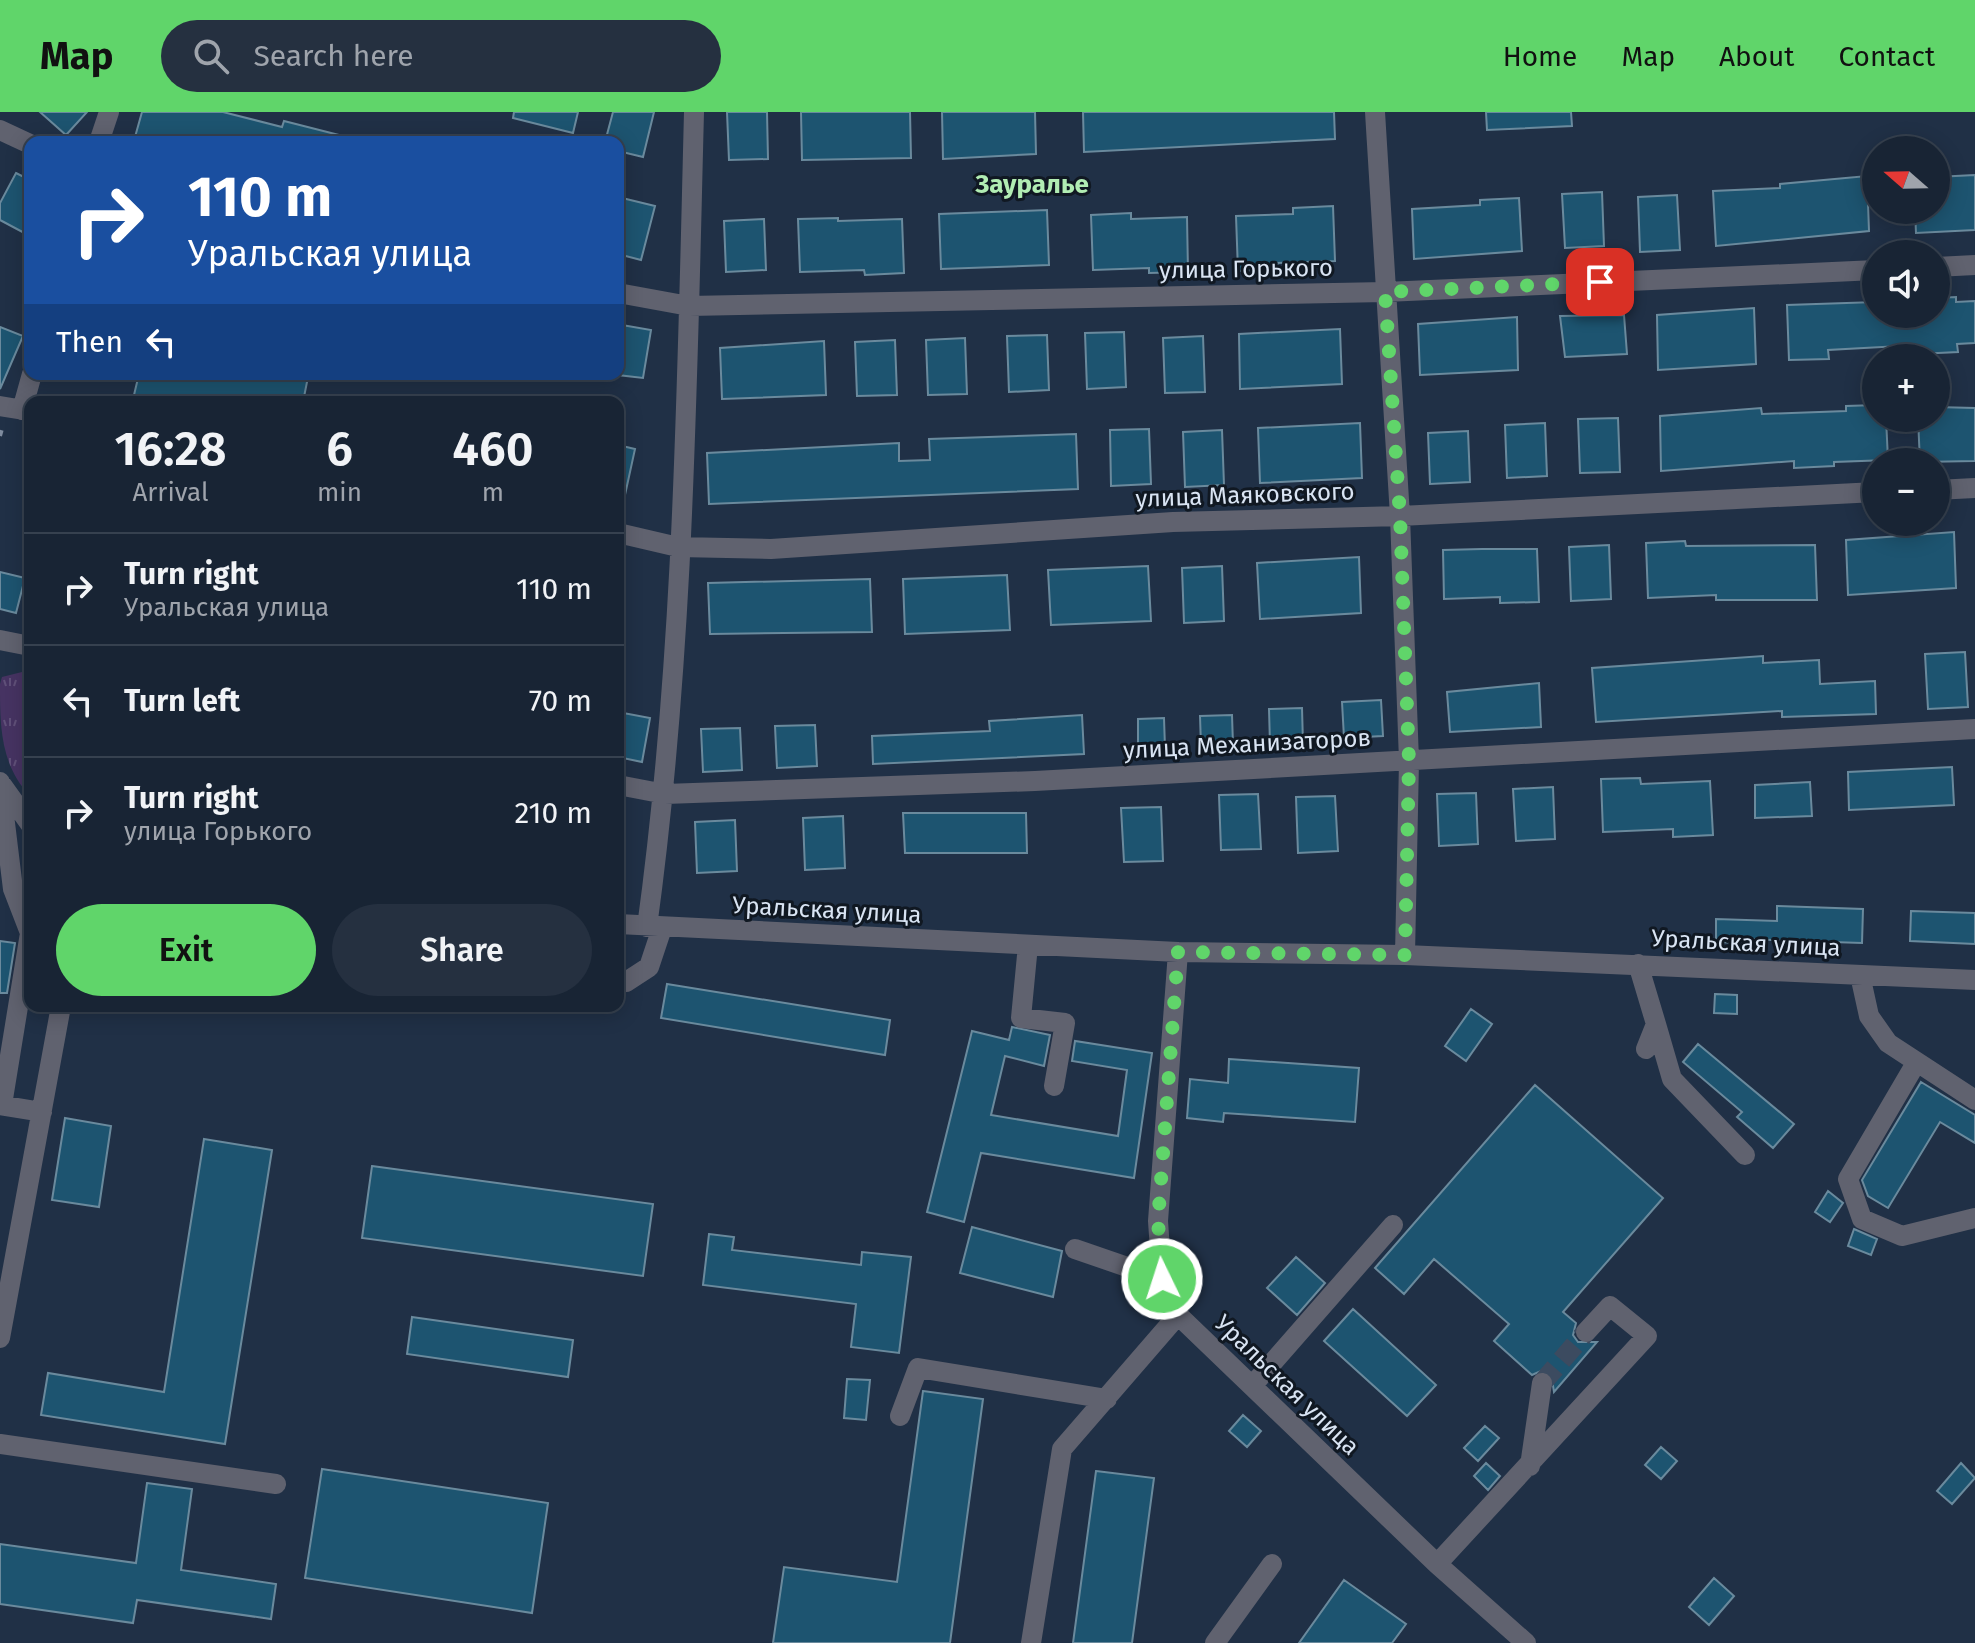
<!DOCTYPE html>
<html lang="en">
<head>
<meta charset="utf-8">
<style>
	body { margin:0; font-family:"Fira Sans",sans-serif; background:#253040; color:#f1f3f6; height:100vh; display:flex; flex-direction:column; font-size:30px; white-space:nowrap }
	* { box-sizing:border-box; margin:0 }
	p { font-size:26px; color:#9fa4ac }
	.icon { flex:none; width:44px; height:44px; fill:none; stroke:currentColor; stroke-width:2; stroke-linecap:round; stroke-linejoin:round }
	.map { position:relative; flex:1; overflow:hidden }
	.drawer { position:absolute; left:24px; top:284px; width:600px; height:616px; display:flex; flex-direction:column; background:#182434; border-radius:16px; box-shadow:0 4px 20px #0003,0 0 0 2px #36414f }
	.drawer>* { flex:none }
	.hud { position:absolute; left:24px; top:24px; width:600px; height:244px; border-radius:16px; box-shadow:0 4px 20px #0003,0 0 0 2px #36414f; background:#1a4fa0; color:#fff; overflow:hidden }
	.needle { width:52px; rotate:290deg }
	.buttons { position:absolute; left:1862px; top:24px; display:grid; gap:16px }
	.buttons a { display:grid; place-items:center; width:88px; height:88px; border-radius:50%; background:#182434; box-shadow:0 4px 20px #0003,0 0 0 2px #36414f; font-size:40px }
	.pin { position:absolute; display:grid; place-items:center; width:68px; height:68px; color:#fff; margin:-34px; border-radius:16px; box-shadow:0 4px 12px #0006 }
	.me { position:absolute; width:88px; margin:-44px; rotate:356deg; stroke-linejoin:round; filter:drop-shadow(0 0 6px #0008) }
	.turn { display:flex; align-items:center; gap:28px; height:168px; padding:0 32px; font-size:36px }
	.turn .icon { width:104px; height:104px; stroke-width:2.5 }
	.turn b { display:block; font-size:56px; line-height:68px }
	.then { display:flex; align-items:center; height:76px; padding:0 32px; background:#0003; gap:16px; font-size:30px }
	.eta { display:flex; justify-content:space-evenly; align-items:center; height:136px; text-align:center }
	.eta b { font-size:48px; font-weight:600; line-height:56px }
	.button { display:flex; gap:16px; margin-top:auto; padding:16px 32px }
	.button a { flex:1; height:92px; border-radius:48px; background:#60d56a; color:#111; font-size:32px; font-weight:600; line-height:92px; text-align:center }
	.button a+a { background:#253040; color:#f1f3f6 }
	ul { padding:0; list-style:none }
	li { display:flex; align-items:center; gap:24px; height:112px; padding:0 32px; border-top:2px solid #36414f }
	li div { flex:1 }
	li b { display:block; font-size:30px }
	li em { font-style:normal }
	header { display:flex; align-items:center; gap:48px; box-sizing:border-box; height:112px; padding:0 40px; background:#60d56a; color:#111 }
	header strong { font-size:38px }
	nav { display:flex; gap:44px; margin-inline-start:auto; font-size:28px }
	.search { width:560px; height:72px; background:#253040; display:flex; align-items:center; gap:20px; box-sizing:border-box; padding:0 28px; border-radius:44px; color:#9fa4ac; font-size:30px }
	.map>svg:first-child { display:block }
	.grass { fill:url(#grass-tufts) }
	.building { fill:#1d5470; stroke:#6a8a9d; stroke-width:2 }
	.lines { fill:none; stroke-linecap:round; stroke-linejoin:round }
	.minor-tunnel { stroke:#3c4b60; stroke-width:20; stroke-dasharray:20 10; stroke-linecap:butt }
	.path { stroke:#7e8b9e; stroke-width:4; stroke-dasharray:6 6; stroke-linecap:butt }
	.minor { stroke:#60626f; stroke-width:20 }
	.route { stroke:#60d56a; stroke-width:14; stroke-dasharray:0 25.2 }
	.labels { text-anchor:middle; stroke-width:6; stroke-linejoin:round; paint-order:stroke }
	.street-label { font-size:24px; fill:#d9e4f3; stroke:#101822 }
	.neighbourhood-label { font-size:26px; font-weight:bold; fill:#b1edb3; stroke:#101822 }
</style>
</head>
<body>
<header>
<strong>Map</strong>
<div class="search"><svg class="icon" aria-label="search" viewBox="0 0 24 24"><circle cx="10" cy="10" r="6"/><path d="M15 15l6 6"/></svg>Search here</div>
<nav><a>Home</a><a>Map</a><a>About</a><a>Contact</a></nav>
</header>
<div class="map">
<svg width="1975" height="1531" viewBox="0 0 1975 1531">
	<defs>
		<pattern id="grass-tufts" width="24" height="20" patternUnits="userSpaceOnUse" patternTransform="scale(2)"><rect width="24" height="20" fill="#463362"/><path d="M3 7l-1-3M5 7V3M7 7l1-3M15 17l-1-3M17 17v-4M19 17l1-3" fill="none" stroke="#605079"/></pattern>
	</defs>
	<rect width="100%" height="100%" fill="#203046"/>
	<path class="grass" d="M30,558V684C0,652 0,614 0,572L2,565Z"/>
	<path class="building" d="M40,0H87L66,23Z
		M142,0H223L282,15L284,9L343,24L342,30H157L135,25Z
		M514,0H578L573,21L513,6Z
		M613,0H654L643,45L618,39V30H605Z
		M727,0H767L768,47L729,48Z
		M801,0H910L911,46L802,48Z
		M942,0H1035L1036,42L943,47Z
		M1083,0H1334L1335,27L1084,40Z
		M1486,0H1571L1572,14L1487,18Z
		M16,61L30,68V124L0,108V91Z
		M1975,63V118L1916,121L1915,98H1936V65Z
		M1867,64L1869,119L1716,134L1713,79L1780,76V72Z
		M1602,80L1604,134L1565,136L1562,82Z
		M1677,83L1680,138L1640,140L1638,85Z
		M618,85L655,94L641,148L618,142Z
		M1519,86L1522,139L1414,147L1412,97L1480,93V88Z
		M1333,94L1335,149L1277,151L1278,157L1238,159L1236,104L1293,102V96Z
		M1047,98L1049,153L941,157L939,102Z
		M1131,101V107L1187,105L1188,160L1149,161V156L1093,158L1091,103Z
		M838,106V109L902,107L904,161L865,163L864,158L800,160L798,107Z
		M764,107L766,158L726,160L724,109Z
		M1956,185V190L1975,189V231L1957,232L1958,240L1918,242V233L1828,238L1829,247L1789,248L1787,193L1876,190V202H1936V186Z
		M1754,196L1756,252L1658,258L1657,203Z
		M1624,203L1627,242L1565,245L1560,204Z
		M1517,205L1518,258L1420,263L1418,212Z
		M622,213L651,218L643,266L618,263Z
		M0,215L23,224L0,277Z
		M1340,217L1342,272L1240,277L1239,222Z
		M1124,220L1126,275L1087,277L1085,221Z
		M1047,223L1049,278L1009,280L1007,224Z
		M1203,224L1205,280L1165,281L1163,226Z
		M965,226L967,282L928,283L926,228Z
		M895,228L897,283L857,284L855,230Z
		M824,229L826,283L722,287L720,236Z
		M139,262H295L308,265L303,290H168L134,283Z
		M1876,293V306H1886L1888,348L1834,350V354L1794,356V349L1661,359L1660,304L1761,296L1762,302L1846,299V294Z
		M1936,295L1975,296V349L1920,350L1918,306H1936Z
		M1618,306L1620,360L1580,361L1578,307Z
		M1360,311L1362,366L1260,371L1258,316Z
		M1545,311L1547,364L1507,366L1505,313Z
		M1149,317L1151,372L1111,374L1110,318Z
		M1222,318L1224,373L1185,375L1183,320Z
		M1468,319L1470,370L1430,372L1428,321Z
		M1076,322L1078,377L709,392L707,341L899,331V349L930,348L929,327Z
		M618,333L635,337L625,383L618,382Z
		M1954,420L1956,476L1848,483L1846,428Z
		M1685,429L1686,434L1815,433L1817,488H1716V483L1648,486L1646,431Z
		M1609,433L1611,487L1571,489L1569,435Z
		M1482,437H1537L1539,490L1500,491V485L1444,487L1443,438Z
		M1359,445L1361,501L1260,507L1257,451Z
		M1148,454L1151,509L1051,513L1048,458Z
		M1222,454L1224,509L1184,511L1182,456Z
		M0,460L25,466L16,501L0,497Z
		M1007,463L1010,518L905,522L903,467Z
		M870,467L872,520L710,522L708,471Z
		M1965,540L1968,595L1928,597L1925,542Z
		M1763,544V551L1819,548L1820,572L1875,569L1876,602L1782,605V599L1596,610L1592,556Z
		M1539,571L1541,615L1450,620L1447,580Z
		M1381,588L1383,624L1344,626L1342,590Z
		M1302,596L1303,632H1270L1269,597Z
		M618,600L650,606L642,650L618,645Z
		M1082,603L1084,642L873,652L872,624L990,619L989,609Z
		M1232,603L1233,633L1201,634L1200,604Z
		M1164,606L1165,636L1138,637V607Z
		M815,613L817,654L777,656L775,614Z
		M740,616L742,658L703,660L701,617Z
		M1952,655L1954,693L1849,698L1848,660Z
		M1640,666L1641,672L1710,669L1713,723L1673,725V717L1603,720L1601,667Z
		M1810,670L1812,704L1755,706V673Z
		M1553,675L1555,727L1516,729L1513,677Z
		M1476,681L1478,732L1439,734L1437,682Z
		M1258,682L1261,737L1221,738L1219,683Z
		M1335,684L1338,739L1298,741L1296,685Z
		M1161,695L1163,749L1124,750L1121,696Z
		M903,701H1026L1027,741H905Z
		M843,704L845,756L805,758L803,706Z
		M735,708L737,759L697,761L695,710Z
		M1777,794L1863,797L1862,831L1745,827V831L1716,830V807L1777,809Z
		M1911,799L1975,801V832L1910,829Z
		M0,829L15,831L7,881H0Z
		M667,872L890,908L885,943L661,906Z
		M1715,882L1737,883V902L1714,901Z
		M1471,897L1492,912L1466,949L1445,934Z
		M1012,915L1050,923L1044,954L1005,944L991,1003L1118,1024L1127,958L1072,949L1075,929L1152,941L1134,1066L981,1041L964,1110L927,1100L972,919L1009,928Z
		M1698,932L1794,1012L1773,1036L1737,1005L1742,1000L1683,950Z
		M1229,947L1359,956L1355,1010L1224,1001L1223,1010L1187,1006L1190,967L1228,971Z
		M1921,970L1975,1003V1031L1940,1010L1888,1096L1868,1084L1862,1068Z
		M1535,973L1663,1086L1563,1200L1576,1211L1573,1223L1578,1230H1597L1554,1280L1551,1261L1543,1258L1532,1263L1494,1229L1509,1212L1434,1147L1404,1182L1375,1156Z
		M65,1006L111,1014L99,1095L52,1088Z
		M204,1027L272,1038L225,1332L41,1303L48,1261L164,1280Z
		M372,1054L653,1092L643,1164L362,1126Z
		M1828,1079L1843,1091L1830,1110L1815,1100Z
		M972,1115L1062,1139L1053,1185L960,1161Z
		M1854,1117L1877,1127L1871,1143L1848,1134Z
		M709,1122L734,1125L732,1138L861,1153L862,1140L911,1145L899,1241L851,1235L856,1192L703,1173Z
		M1296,1145L1325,1171L1297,1203L1267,1176Z
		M1353,1197L1436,1273L1407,1304L1324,1229Z
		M412,1205L573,1228L568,1265L407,1242Z
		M847,1267L870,1268L866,1308L844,1306Z
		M923,1279L983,1287L950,1531H773L784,1455L897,1470Z
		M1243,1303L1261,1319L1247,1335L1229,1319Z
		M1485,1314L1499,1326L1478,1349L1464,1336Z
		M1661,1335L1677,1349L1661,1367L1645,1353Z
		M1486,1351L1500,1364L1488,1378L1474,1364Z
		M1961,1351L1975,1366L1952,1392L1937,1379Z
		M322,1357L548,1391L532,1501L305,1466Z
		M1096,1359L1154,1366L1132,1531H1073Z
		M147,1371L192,1377L181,1458L276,1472L271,1507L137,1488L133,1511L0,1492V1432L136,1451Z
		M1714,1466L1734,1484L1709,1513L1689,1495Z
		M1344,1468L1406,1512L1392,1531H1299Z"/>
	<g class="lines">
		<path class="minor-tunnel" d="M1542,1271L1586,1220"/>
		<path class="path" d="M0,324L3,313"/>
		<path class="minor" d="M1375,0L1400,404L1409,649L1405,843
			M0,18L30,32
			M99,30L109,0
			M1936,155L1975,153
			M618,181L689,194L1385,180L1876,158
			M0,294L30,299
			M22,298L32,262
			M1936,378L1975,376
			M618,421L678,435L771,437L1173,410L1400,404L1876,380
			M0,528L30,534
			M0,670L13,777L30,821L2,993
			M2,673L30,712
			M618,673L665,682L1035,669L1975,617
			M618,812L1178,840L1405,843L1975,868
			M647,815C684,546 687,271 694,0
			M1028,833L1021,906L1065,911L1054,974
			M1178,840L1158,1109L1162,1167L1178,1203L1437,1452L1526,1531
			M1638,852L1656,912L1646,937
			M1860,863L1869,904L1888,931L1975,988
			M618,869L626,870L649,855L662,816
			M1656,912L1672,967L1745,1043
			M1916,951L1848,1067L1862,1107L1902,1124L1975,1106
			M0,993L42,1000
			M1075,1137L1162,1167
			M0,1226L61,894
			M1252,1274L1393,1113
			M900,1304L918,1256L1107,1287
			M0,1332L276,1372
			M1530,1354L1542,1271
			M1437,1452L1647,1224L1610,1194L1586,1220
			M1031,1531L1062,1337L1178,1203
			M1215,1531L1272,1452"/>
	</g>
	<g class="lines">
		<path class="route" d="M1162,1167L1158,1109L1178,840L1405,843L1409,649L1400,404L1385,180L1600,170"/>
	</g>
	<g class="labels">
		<g class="street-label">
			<text transform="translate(1246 157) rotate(-1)" y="8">улица Горького</text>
			<text transform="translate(1245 383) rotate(-2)" y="8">улица Маяковского</text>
			<text transform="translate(1247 632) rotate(-3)" y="8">улица Механизаторов</text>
			<text transform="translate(827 798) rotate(3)" y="8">Уральская улица</text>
			<text transform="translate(1746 831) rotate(3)" y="8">Уральская улица</text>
			<text transform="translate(1287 1273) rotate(44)" y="8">Уральская улица</text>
		</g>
		<g class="neighbourhood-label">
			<text x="1032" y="81">Зауралье</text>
		</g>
	</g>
</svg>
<div class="buttons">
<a><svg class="needle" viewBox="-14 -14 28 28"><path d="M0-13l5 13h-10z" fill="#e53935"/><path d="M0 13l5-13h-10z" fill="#9fa4ac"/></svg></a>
<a><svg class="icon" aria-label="sound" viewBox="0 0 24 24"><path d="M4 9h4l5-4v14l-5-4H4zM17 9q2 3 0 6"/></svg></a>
<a>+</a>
<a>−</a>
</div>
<div class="pin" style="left:1600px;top:170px;background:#d93025"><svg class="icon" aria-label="arrive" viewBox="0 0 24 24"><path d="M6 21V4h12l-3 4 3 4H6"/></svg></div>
<svg class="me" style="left:1162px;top:1167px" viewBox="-20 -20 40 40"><circle r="17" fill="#60d56a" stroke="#fff" stroke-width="3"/><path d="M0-11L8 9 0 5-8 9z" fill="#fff"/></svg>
<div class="hud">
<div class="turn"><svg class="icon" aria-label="right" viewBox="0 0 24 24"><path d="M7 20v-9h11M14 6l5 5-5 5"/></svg><div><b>110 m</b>Уральская улица</div></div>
<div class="then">Then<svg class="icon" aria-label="left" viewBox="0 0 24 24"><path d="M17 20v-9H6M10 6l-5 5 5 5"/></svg></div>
</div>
<section class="drawer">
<div class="eta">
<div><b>16:28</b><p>Arrival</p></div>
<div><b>6</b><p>min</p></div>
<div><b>460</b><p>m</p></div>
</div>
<ul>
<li><svg class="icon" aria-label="right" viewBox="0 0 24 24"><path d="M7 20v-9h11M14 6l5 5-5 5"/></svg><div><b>Turn right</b><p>Уральская улица</p></div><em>110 m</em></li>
<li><svg class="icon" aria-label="left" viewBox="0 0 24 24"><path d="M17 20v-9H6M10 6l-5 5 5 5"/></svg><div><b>Turn left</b></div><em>70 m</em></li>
<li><svg class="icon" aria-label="right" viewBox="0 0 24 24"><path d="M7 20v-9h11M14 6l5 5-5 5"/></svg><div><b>Turn right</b><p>улица Горького</p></div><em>210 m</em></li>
</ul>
<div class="button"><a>Exit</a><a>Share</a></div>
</section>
</div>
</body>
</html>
